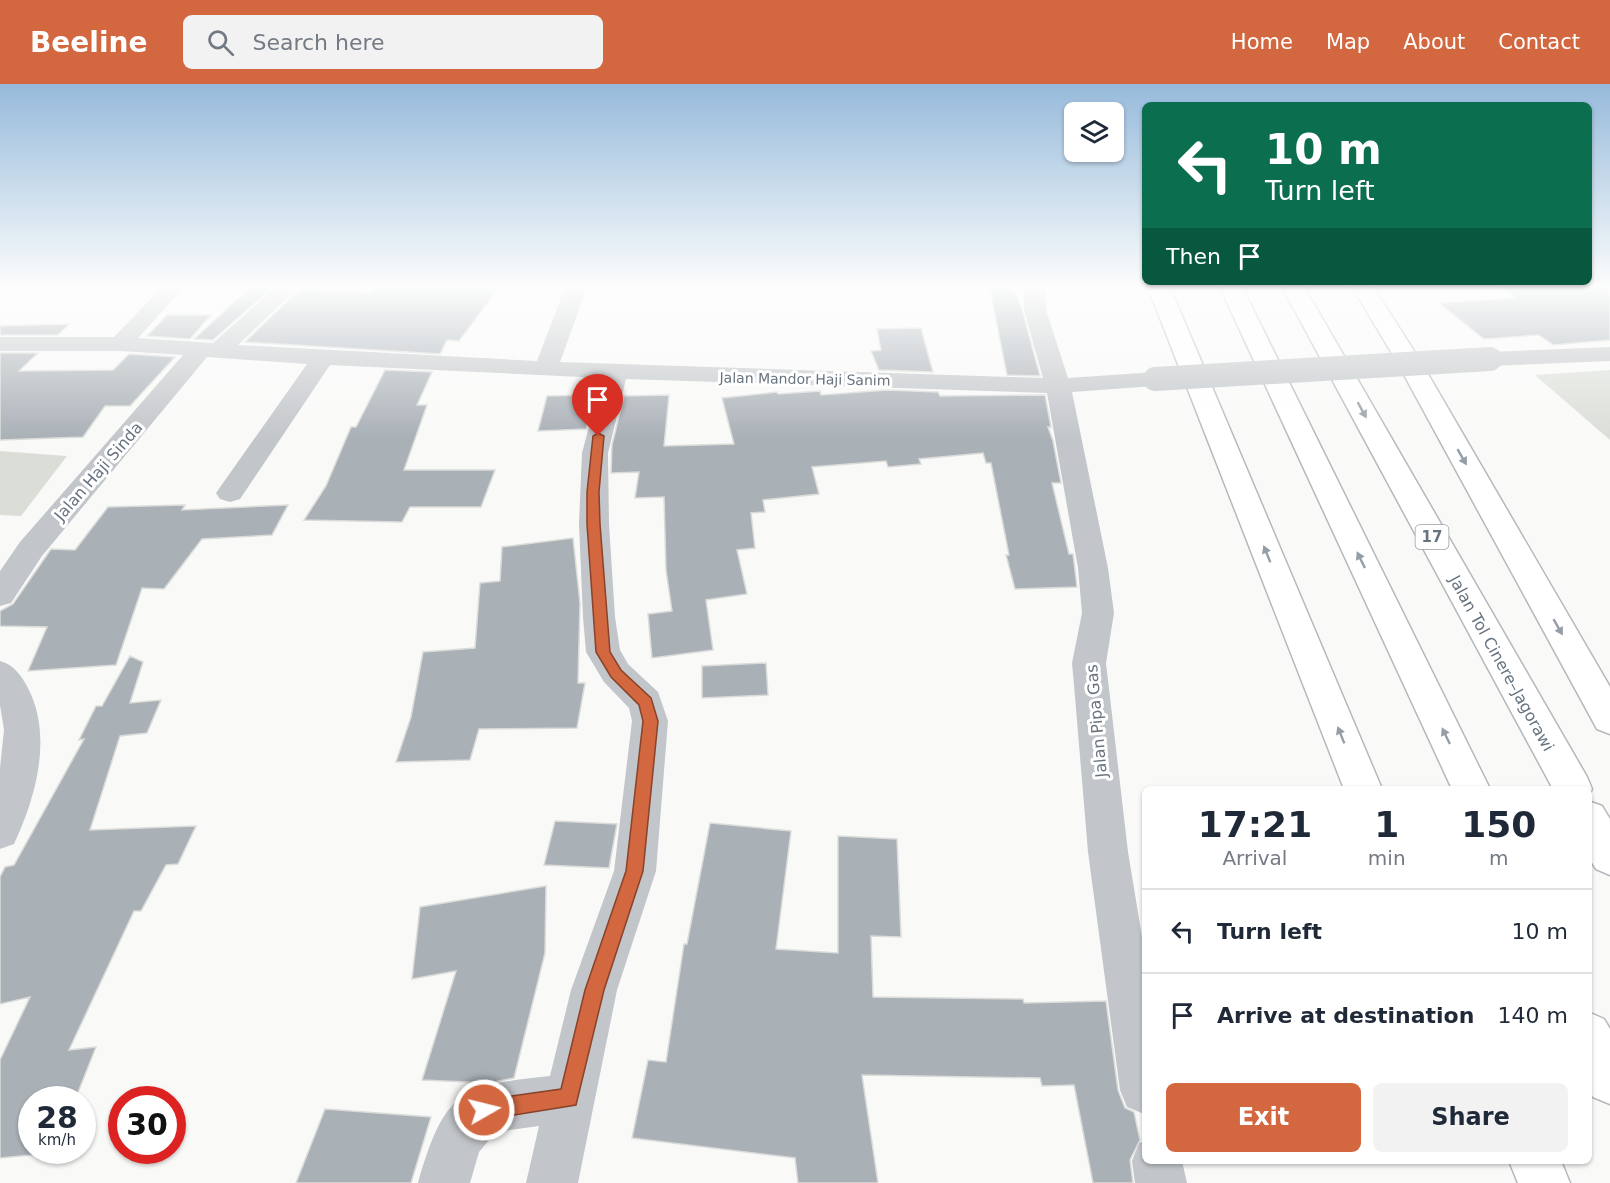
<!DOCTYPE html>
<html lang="en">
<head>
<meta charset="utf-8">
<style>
	body { margin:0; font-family:"DejaVu Sans",sans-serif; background:#f2f2f3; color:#1f2937; height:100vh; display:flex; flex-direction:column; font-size:22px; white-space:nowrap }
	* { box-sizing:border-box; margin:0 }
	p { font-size:20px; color:#747a83 }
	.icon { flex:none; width:33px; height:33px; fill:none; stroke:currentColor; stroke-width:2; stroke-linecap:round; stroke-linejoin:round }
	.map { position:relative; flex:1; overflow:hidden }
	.sheet { position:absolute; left:1142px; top:702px; width:450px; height:378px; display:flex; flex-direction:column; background:#fff; border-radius:9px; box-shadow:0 2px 4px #0004 }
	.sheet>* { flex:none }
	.top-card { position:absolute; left:1142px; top:18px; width:450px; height:183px; border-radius:9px; box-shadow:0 2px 4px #0004; background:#0b6e4f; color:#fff; overflow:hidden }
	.tools { position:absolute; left:1064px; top:18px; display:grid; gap:12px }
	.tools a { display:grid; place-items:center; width:60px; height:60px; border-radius:9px; background:#fff; box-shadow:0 2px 4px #0004; font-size:30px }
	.speed { position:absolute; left:18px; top:1002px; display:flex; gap:12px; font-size:30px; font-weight:700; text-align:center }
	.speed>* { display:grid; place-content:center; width:78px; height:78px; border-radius:50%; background:#fff; box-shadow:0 2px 4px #0004; line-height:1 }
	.speed small { font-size:15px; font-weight:400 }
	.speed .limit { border:9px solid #d22; background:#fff; color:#111 }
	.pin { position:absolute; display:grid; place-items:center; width:51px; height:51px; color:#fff; margin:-62px -26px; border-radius:50% 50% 50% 0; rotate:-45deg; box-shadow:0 0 6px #0007 }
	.pin .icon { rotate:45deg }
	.me { position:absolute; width:66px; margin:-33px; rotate:82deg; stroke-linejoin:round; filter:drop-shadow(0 0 4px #0008) }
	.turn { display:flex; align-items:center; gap:21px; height:126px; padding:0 24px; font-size:27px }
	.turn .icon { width:78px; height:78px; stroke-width:2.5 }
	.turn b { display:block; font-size:42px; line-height:51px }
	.then { display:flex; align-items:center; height:57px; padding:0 24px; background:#0003; gap:12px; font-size:22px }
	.eta { display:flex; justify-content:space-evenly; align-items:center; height:102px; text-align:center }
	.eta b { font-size:36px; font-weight:800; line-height:42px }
	.action { display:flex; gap:12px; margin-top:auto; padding:12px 24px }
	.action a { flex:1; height:69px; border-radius:9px; background:#d26740; color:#fff; font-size:24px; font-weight:800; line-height:69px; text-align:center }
	.action a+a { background:#f2f2f3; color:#1f2937 }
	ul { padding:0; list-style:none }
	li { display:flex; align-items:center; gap:18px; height:84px; padding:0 24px; border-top:2px solid #e0e1e3 }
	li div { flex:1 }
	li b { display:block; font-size:22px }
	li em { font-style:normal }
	header { display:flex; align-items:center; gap:36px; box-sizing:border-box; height:84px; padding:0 30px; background:#d26740; color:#fff }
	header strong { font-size:28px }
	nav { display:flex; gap:33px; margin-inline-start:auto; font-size:21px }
	.search { width:420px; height:54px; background:#f2f2f3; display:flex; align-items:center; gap:15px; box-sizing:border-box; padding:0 21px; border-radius:9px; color:#747a83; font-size:22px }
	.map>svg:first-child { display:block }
	.green { fill:#daded7 }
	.building { fill:#a9b0b6; stroke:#dbdcda; stroke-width:1.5 }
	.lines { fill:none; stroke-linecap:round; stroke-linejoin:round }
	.highway-casing { stroke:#b5b9bc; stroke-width:3 }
	.street { fill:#c2c5c9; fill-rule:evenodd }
	.highway { fill:#fff; fill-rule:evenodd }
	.street-bridge { stroke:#c2c5c9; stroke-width:24 }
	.oneway { fill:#959ea6 }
	.route { fill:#d26740; stroke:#88432a; stroke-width:1.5 }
	.labels { text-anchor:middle; stroke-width:6; stroke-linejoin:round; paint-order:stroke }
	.far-street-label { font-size:14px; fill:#677480; stroke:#fff }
	.shield { fill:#fff; stroke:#959ea6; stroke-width:1.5 }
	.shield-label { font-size:15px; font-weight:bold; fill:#677480 }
	.street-label { font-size:16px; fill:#677480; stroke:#fff }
</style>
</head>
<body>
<header>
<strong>Beeline</strong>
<div class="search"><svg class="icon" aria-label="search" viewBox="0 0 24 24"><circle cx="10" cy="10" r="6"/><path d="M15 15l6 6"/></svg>Search here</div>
<nav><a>Home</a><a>Map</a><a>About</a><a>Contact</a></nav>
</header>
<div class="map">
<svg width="1610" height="1099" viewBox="0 0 1610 1099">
	<rect width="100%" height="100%" fill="#f9faf8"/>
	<path class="green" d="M1610,286V356L1535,291Z
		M0,367L67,372L21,432L0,431Z"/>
	<path class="building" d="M253,201L274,202L213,256L194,255Z
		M371,201H501L459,257L447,256L440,270L245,258L301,204L369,209Z
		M989,201H1012L1022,225L1040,292L1007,291Z
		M1498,201H1610V256L1553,261L1539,251L1484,255L1439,219L1515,214Z
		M167,231H211L190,255L147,252Z
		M69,240L58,251H0V242Z
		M921,244L933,288L879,286L871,267L881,266L877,245Z
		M0,269H38L19,287L113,286L129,270L175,273L130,322H105L83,353L0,356Z
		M385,286L432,288L417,321H427L404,386H495L481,423H410L402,438L304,436L326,402L351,343H356Z
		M887,306L938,308L940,312L1045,311L1051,343H1048L1053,357L1061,399H1052L1069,470H1073L1077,503L1015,505L1006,471H1009L991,379H986L983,369L919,375L921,380L888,383L886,377L812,383L819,410L763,416L765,428L751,429L755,464L737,466L747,510L706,516L713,566L652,574L648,530L672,527L666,486L664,413L635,414L639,388L611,389L612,361L624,312L669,311L664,362L734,360L722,314L777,308L778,310L820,307L821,311Z
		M588,311L595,313L586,345L538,347L547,312Z
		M185,421L182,426L288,421L272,451L202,455L164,505L142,504L116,581L28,587L47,543L0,542V527L13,520L51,465L75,466L108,423Z
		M573,454L580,519L578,599H585L577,644L479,645L470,676L396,678L411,633L423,568L475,564L480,499L500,497L502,463Z
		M130,572L143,578L130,619L161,616L147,649L120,652L90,746L196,742L178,780L166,781L141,827H134L69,966L96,963L75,1016H32V1066H54L53,1069L0,1074V976L30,913L0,920V793L5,783L14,781L84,655L79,656L96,622H102Z
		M766,579L768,611L702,614V582Z
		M555,737L617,740L609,784L544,781Z
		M710,739L791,747L776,865L838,869V752L897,755L901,853L871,852L873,913L1023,915L1024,919L1106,917L1118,1006L1125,1024L1134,1028L1140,1056L1130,1076L1133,1099H1093L1074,1001L1042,1002L1040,994L862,991L878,1099H798L795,1074L632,1054L648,976L666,978L684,860H687Z
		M546,802L545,869L514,994L489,999L422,996L456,887L412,895L420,823Z
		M325,1025L431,1033L411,1099H296Z"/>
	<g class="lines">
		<defs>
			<path id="highway" d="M1147,201H1169L1382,705H1344Z
				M1219,201H1241L1490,705H1452Z
				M1281,201H1303L1587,693L1592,705L1588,713V705H1553Z
				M1351,201H1372L1421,278L1610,603V650L1597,645L1397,278Z
				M1588,717L1602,722L1610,735V791L1596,785L1588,772Z
				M1588,928L1604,935L1610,945V1020L1593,1013L1588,1004Z
				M1509,1077H1561L1570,1099H1518Z"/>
		</defs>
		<use href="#highway" class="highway-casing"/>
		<path class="street" d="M164,201H186L138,254L213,259L278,201H301L238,261L537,277L566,201H588L560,278L1043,294L1024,226L1023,201H1045L1046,226L1068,294L1155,288L1164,290L1167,295L1164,300L1155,302L1072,308L1108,484L1114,529L1106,579L1128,768L1144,865V1030L1127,1023L1120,1006L1088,768L1074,601L1072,579L1082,529L1078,484L1047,309L626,295L608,369L609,440L615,533L620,566L628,580L658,608L668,637L656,787L617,906L578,1099H526L539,1042L496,1048L479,1068L470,1099H418C444,1009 459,1001 550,992L571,906L614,787L632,637L629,624L604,598L586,568L583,533L579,440L582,369L602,294L330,281L240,415L230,418L220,415L216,409L307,280L207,273L42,472L11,519L0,522V487L20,458L183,271L120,267H0V253H114Z
			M1610,263V277L1490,282L1482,280L1478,275L1482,270L1490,268Z
			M0,577C14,581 21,591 28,604C53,652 36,713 14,760L0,765V684L4,646L0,621Z
			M1144,1057V1077H1182L1187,1099H1135L1132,1077L1139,1059Z"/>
		<use href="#highway" class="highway"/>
		<path class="street-bridge" d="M1155,295L1490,275"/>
	</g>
	<defs><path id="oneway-solid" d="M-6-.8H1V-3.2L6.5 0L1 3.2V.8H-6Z" transform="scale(1.5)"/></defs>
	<g class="oneway">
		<use href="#oneway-solid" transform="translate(1362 326) rotate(61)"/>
		<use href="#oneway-solid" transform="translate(1462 373) rotate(60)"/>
		<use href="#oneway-solid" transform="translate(1267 470) rotate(-112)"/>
		<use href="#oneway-solid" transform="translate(1361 476) rotate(-116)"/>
		<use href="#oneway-solid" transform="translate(1558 543) rotate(60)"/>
		<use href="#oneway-solid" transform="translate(1341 651) rotate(-112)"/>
		<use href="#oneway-solid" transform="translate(1446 652) rotate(-116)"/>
	</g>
	<linearGradient id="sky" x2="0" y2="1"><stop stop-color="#96badb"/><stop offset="0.57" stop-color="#fcfdfc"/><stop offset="1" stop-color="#fcfdfc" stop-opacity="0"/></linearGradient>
	<rect width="1610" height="355" fill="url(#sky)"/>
	<path class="route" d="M598,349L604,352L599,408L600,440L610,568L621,586L651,614L658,637L643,787L604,906L576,1021L484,1036L477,1033L474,1026L477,1019L484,1016L561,1005L585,906L626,787L643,637L639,621L611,593L596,568L587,440V408L593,352Z"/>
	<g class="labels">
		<g class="far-street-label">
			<text transform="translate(805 295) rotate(1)" y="5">Jalan Mandor Haji Sanim</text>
		</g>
		<rect class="shield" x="1415.5" y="441" width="33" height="24" rx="4.5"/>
		<g class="shield-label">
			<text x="1432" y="458">17</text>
		</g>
		<g class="street-label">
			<text transform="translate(98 387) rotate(-49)" y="6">Jalan Haji Sinda</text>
			<text transform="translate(1502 579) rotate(61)" y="6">Jalan Tol Cinere–Jagorawi</text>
			<text transform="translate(1096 637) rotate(-95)" y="6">Jalan Pipa Gas</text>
		</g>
	</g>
</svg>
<div class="tools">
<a><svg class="icon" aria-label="layers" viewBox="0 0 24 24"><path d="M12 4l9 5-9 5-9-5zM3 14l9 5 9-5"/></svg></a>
</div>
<div class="speed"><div>28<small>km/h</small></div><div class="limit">30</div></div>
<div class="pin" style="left:598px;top:352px;background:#d93025"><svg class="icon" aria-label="arrive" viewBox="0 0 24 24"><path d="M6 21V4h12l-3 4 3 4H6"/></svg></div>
<svg class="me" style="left:484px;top:1026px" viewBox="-20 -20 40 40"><circle r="17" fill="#d26740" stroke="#fff" stroke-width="3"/><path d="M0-11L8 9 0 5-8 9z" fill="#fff"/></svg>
<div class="top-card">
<div class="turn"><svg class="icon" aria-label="left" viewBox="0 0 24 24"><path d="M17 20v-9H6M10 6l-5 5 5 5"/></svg><div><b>10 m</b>Turn left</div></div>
<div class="then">Then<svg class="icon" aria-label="arrive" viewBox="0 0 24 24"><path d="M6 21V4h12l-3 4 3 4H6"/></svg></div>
</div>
<section class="sheet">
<div class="eta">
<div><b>17:21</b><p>Arrival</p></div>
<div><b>1</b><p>min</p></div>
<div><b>150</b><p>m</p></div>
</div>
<ul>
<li><svg class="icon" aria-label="left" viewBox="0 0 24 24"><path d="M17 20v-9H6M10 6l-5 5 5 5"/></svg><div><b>Turn left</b></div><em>10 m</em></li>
<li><svg class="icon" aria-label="arrive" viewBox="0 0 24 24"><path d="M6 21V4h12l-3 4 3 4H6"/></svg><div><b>Arrive at destination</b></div><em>140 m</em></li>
</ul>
<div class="action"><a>Exit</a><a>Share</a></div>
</section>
</div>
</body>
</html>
